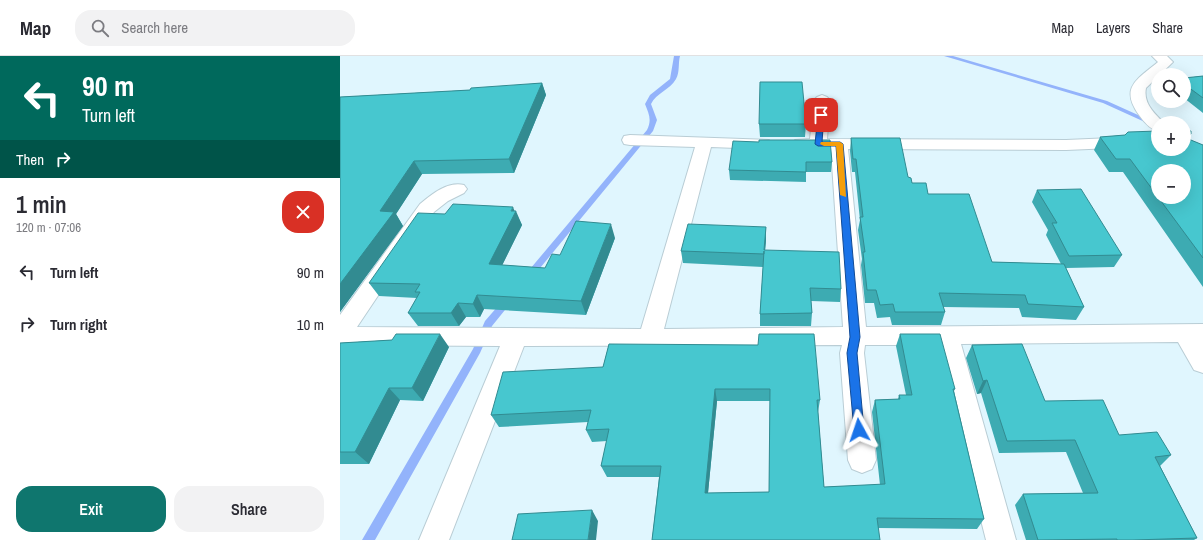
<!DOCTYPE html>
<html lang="en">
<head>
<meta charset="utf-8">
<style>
	body { margin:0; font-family:"Archivo Narrow",sans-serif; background:#f2f2f3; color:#2b2b33; height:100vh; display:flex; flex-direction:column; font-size:15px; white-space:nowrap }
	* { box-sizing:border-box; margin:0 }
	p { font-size:13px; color:#7c7c81 }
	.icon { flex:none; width:22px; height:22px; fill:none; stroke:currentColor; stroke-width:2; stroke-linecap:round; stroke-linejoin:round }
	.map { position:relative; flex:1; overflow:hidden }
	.sheet { display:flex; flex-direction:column; background:#fff; width:340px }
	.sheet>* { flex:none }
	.banner { background:#00695c; color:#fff; overflow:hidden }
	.buttons { position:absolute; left:811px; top:12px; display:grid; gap:8px }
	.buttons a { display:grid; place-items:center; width:40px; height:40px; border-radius:50%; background:#fff; box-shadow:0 4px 16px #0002; font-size:20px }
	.pin { position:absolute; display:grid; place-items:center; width:34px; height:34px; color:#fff; margin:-17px; border-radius:8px; box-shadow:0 2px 6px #0006 }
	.me { position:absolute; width:44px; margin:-22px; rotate:355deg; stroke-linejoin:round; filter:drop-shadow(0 0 3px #0008) }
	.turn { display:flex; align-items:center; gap:14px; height:84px; padding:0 16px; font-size:18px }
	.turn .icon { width:52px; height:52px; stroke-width:2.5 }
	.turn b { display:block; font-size:28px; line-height:34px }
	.then { display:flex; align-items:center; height:38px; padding:0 16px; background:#0003; gap:8px; font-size:15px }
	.round { display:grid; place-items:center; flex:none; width:42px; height:42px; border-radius:16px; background:#f2f2f3 }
	.headline { display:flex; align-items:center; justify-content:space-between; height:68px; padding:0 16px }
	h1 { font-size:24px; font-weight:600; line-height:30px }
	.action { display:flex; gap:8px; margin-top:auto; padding:8px 16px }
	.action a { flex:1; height:46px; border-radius:16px; background:#0f766e; color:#fff; font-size:16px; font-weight:600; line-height:46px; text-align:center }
	.action a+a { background:#f2f2f3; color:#2b2b33 }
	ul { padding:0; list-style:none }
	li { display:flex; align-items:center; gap:12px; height:52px; padding:0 16px }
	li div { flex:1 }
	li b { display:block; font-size:15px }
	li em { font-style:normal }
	header { display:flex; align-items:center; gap:24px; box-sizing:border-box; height:56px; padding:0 20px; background:#fff; border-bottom:1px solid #e1e1e2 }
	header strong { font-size:19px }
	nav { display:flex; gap:22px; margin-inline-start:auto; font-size:14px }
	.search { width:280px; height:36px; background:#f2f2f3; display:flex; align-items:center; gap:10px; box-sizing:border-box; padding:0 14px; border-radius:16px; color:#7c7c81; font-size:15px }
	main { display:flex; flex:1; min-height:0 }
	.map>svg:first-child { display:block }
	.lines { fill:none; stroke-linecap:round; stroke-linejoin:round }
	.stream { fill:#93b3fb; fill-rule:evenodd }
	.minor-casing { stroke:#b9cdd5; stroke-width:2 }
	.minor { fill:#fff; fill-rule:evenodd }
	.wall { fill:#3dabb2; fill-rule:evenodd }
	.shaded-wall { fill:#328b91 }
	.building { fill:#47c7cf; stroke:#328b91; fill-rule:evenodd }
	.route { fill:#1a73e8; stroke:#114b97 }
	.slow { fill:#f59e0b }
</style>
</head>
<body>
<header>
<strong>Map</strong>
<div class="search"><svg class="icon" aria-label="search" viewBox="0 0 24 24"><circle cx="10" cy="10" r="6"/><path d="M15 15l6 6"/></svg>Search here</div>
<nav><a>Map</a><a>Layers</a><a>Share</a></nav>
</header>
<main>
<section class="sheet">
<div class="banner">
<div class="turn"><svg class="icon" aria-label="left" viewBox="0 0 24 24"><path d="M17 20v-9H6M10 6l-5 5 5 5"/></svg><div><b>90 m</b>Turn left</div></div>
<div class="then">Then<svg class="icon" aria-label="right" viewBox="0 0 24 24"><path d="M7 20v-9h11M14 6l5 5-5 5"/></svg></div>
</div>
<div class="headline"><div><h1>1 min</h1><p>120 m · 07:06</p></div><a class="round" style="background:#d93025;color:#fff"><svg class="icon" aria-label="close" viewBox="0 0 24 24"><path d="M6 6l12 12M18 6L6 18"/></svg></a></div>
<ul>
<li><svg class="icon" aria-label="left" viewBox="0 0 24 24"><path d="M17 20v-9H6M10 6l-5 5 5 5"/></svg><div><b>Turn left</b></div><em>90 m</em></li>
<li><svg class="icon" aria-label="right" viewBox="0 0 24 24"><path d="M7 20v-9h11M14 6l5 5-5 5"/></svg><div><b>Turn right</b></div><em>10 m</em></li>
</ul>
<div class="action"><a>Exit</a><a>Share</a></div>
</section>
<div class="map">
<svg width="863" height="484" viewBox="0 0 863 484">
	<rect width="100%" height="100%" fill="#e0f6fe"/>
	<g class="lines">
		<path class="stream" d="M334,0H340C338,7 340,16 336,23C330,34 316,37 311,48L317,64L313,75L191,223H185L184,221L185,219L307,74C312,64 309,58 305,48L310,39L330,23Z
			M604,0H613L767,45L818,68V72L763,47Z
			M168,241L173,244L152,270L140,297L35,484H22L133,293L145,265L165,242Z"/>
		<defs>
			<path id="minor" d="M812,0H827L833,6L806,32C803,47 814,57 824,67H818V75C810,73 804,66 799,59C779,31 798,23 818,6Z
				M482,39L487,41L490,44L487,83L726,84L772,82L778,83L780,87L778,91L772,92L726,94L508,93L526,271L863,268V317L854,314L838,286L621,288L676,484H646L597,289H525L524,297L536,404L532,413L522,417L512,413L508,404L500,297L502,289L184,290L109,484H79L160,290L0,289V259L80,148C92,138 108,125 124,129L127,133L124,137L108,145L94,156L17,271L301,273L355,91L290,89L284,88L282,84L284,80L290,79L429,84L431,88L429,92L423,93L371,91L324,273L503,271L491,93L455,92L453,88L455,84L470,83L474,44L477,41Z"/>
		</defs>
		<use href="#minor" class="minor-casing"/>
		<use href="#minor" class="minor"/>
	</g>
	<path class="wall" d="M863,20V57L844,42V22Z
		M202,27L206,39L174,117L82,118L56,158L63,170L0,256V41L130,34Z
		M419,68H466L465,81H420Z
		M844,75L851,78L848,83L863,89V231L783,116H769L754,94L760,81Z
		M511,82L568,121L572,127L588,138L652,206L721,208L706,179L708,174L692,146L697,134L782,199L774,211L726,212L744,251L736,264L682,261L679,252L603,251L605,256L601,269H552L550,261L537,262L534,247H525L521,209L522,203L518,174L520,164L515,116H512L510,95Z
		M419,86L492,106L491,116H466V126L390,124L389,114Z
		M175,155L182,169L162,209L205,212L220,199L275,182L246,259L144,253L140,261H126L119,270H78L68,257L77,242L39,240L29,227L105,158Z
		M426,171V184L425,194L501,233L500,246L471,245L472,257L471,270H420V258L423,211L343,207L341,195Z
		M560,278L615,333L614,335L644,463L637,473L538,472L312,484L319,421H267L261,410L267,385L252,386L246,374L248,366L159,371L151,359L263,311L269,288L480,344L478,356L484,431L540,429L532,356L535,344L558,343L559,339H566L556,290ZM377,345H430L429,436L368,437Z
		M52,284L109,291L83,345L60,344L29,408H0V287Z
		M632,289L705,345L779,379L831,399L820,410L857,482L854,484H686L675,449L683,438L743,437L726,396L659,397L641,337L637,338L626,302Z"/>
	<path class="shaded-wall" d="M202,27L206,39L174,117L169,103Z
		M851,78L844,89L845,80Z
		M74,105L82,118L56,158L63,170L0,256V228L40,155Z
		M173,151L175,156L176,155L182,169L156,222L149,208Z
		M271,168L275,182L246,259L241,245Z
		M426,171V184L424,207V194Z
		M137,239L144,253L140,261L133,248Z
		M118,247L126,261L119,270L111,257Z
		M100,278L109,291L83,345L72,332Z
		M647,324L641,337L637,338L643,325Z
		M49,332L60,344L29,408L15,396Z
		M375,333L377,345L367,447L365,437Z
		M252,454L258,465L256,484H248Z"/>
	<path class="building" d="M863,20V42L844,28V22Z
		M420,26H462L466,68H419Z
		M202,27L169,103L74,105L40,155L54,156L0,228V41L130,34L131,32Z
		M818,75V93H844V75H851V78L845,80L846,82L863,89V202L818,141H844V115H818V141L790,103H776L760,81L785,79L788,76Z
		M511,82H560L568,121L571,122L572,127H586L588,138H629L652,206L724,208L744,251L688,248L685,239L599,237L605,256H555L553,248L540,249L536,234H527L523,196H525L520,161H523L516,103H513Z
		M419,84H490L492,106H466V116L389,114L393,85L419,86Z
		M741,133L782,199L729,200L712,167H717L697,134Z
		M113,148L173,151L171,155H176L149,208L205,212L212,198L220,199L236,165L271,168L241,245L137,239L133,248L118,247L111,257H68L80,236H75L80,228L29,227L78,157L105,158Z
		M348,168L426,171L424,194L499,196L501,233L470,232L472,257L420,258L424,195V198L341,195Z
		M56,278H100L72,332H49L15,396H0V287L52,284Z
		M419,278H474L480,344H477L484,431L545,428L535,344L560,343L559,339H572L560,278H600L615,333H613L644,463L537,462L540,484H312L321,410H261L269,373L246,374L251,354L151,359L163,316L263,311L269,288L418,289ZM375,333H430L429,436L365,437Z
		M682,288L705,345L763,344L779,379L817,376L831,399L815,401L857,482L793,484H777V483L698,484L683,438L758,437L735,384L667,385L647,324L643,325L632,289Z
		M252,454L248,484H172L178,458Z"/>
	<path class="route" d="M481,57L484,59L482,86H500L503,88L520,281L517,297L524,374L523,377L519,379L515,377L514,374L507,297L510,281L496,90H478L475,88L478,59Z"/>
	<path class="slow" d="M481,86H500L503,88L506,141L500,139L496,90H484L480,88Z"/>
</svg>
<div class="buttons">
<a><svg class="icon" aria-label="search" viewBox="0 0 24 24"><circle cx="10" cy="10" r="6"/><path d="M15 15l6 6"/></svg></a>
<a>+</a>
<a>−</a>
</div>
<div class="pin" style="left:481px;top:59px;background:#d93025"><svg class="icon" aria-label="arrive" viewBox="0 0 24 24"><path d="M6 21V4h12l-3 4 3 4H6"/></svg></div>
<svg class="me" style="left:519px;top:374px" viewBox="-20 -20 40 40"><path d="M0-17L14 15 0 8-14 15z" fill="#1a73e8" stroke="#fff" stroke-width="4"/></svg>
</div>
</main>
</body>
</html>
